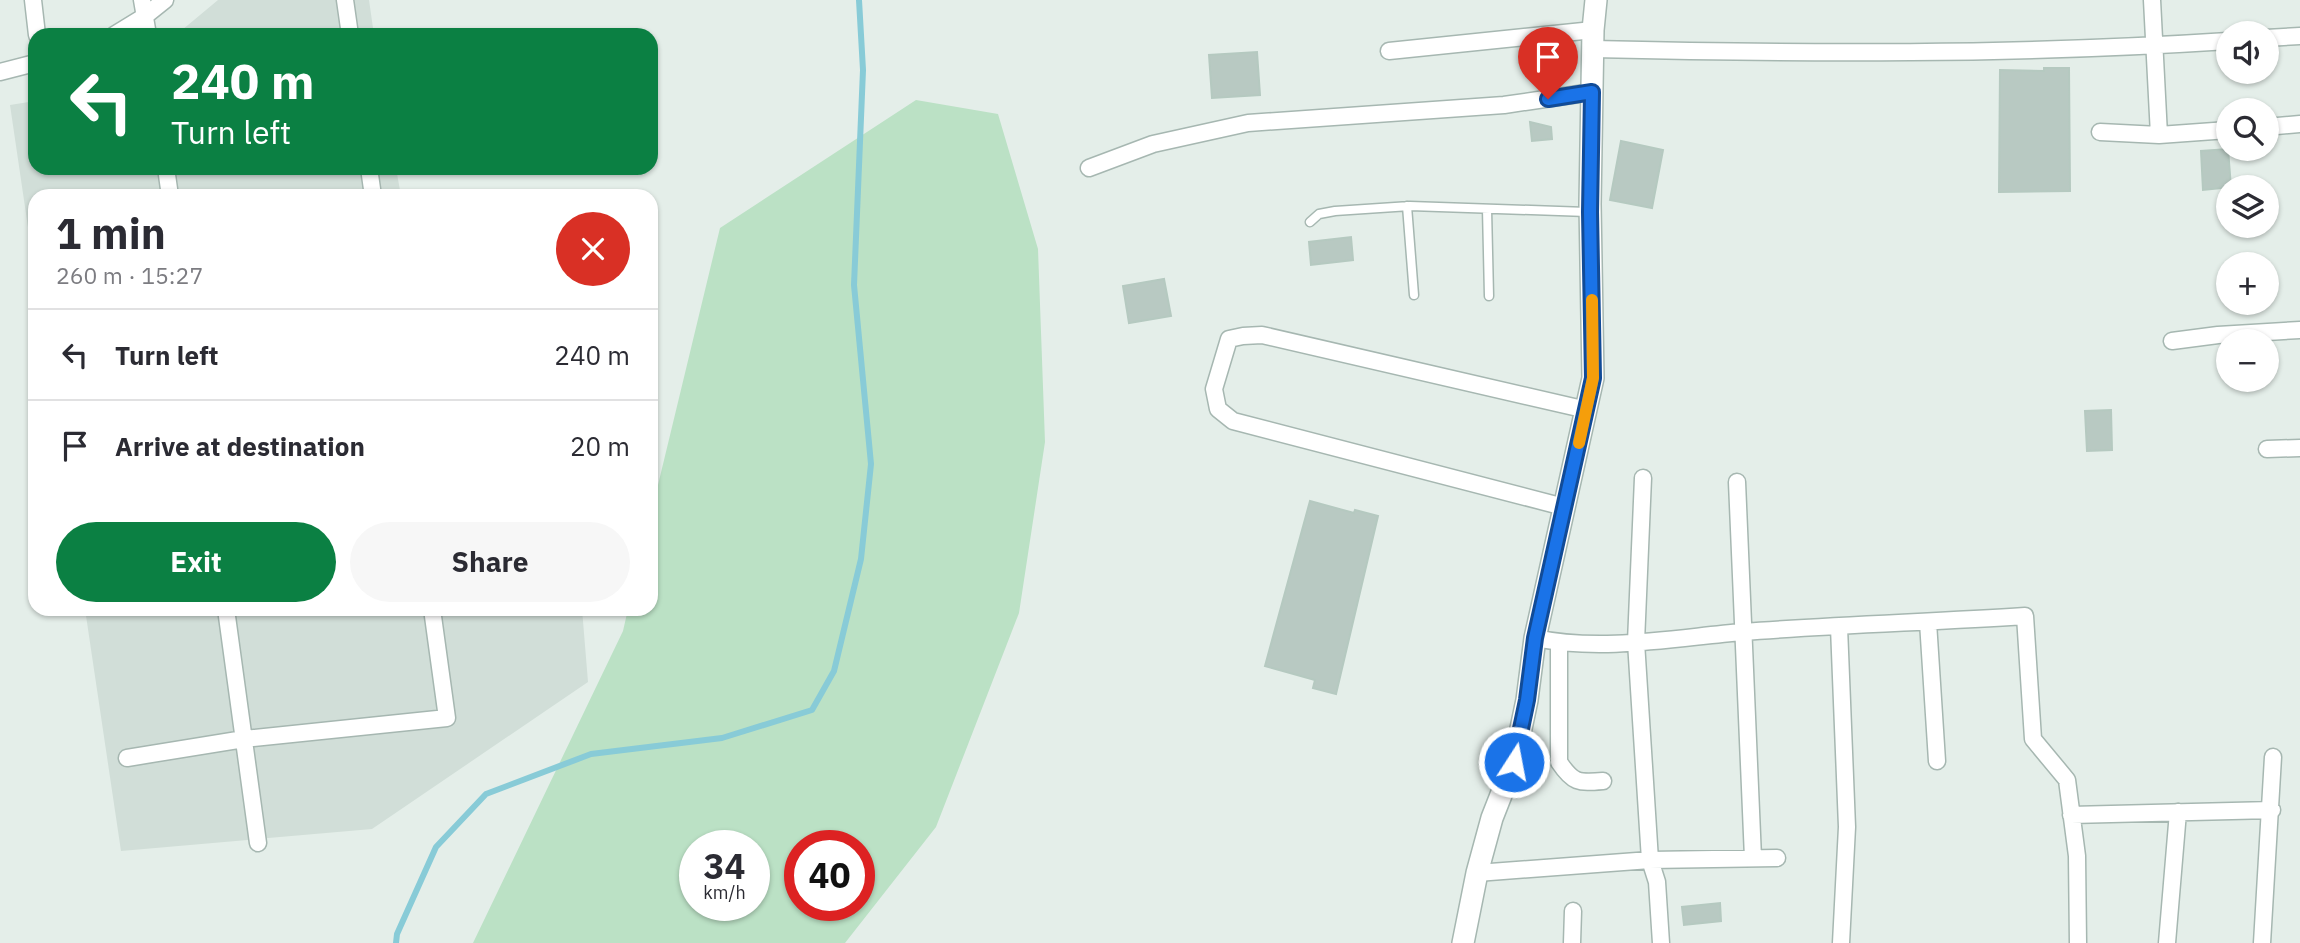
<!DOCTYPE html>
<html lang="en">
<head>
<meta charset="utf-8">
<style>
	body { margin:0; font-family:"IBM Plex Sans",sans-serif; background:#f7f7f7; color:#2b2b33; height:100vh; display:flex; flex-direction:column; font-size:26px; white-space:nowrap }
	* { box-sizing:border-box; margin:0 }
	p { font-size:23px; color:#7c7c81 }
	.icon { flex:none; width:38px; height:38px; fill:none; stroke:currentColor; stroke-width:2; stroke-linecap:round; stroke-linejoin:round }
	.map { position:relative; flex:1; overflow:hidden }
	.drawer { position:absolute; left:28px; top:189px; width:630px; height:427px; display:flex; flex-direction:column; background:#fff; border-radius:21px; box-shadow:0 2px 5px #0004 }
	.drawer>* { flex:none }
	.guide { position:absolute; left:28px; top:28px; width:630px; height:147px; border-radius:21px; box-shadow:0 2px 5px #0004; background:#0b8043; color:#fff; overflow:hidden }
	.buttons { position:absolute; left:2216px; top:21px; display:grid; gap:14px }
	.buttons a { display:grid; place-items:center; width:63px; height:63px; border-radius:50%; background:#fff; box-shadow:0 2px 5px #0004; font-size:35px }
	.speed { position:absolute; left:679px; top:830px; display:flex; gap:14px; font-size:35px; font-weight:700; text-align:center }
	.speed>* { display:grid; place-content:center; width:91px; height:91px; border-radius:50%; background:#fff; box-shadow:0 2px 5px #0004; line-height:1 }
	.speed small { font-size:18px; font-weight:400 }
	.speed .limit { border:10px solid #d22; background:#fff; color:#111 }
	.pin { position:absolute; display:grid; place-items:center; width:60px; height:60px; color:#fff; margin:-72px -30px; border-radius:50% 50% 50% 0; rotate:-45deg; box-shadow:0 0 7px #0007 }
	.pin .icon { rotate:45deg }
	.me { position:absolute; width:77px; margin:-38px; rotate:11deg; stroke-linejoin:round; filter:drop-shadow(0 0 5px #0008) }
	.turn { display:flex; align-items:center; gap:24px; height:147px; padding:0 28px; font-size:32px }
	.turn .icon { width:91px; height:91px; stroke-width:2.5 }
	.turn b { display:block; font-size:49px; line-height:60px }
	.round { display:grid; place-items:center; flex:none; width:74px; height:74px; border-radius:37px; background:#f7f7f7 }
	.head { display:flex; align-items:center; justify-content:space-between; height:119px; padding:0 28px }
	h1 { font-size:42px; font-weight:700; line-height:52px }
	.button { display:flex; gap:14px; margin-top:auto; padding:14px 28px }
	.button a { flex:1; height:80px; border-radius:42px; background:#0b8043; color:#fff; font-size:28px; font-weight:700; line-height:80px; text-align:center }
	.button a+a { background:#f7f7f7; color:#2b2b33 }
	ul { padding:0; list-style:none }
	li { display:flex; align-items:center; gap:21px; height:91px; padding:0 28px; border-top:2px solid #e1e1e2 }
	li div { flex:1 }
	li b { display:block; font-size:26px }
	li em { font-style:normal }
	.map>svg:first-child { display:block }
	.built { fill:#d1ded8 }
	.green { fill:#bbe1c5; fill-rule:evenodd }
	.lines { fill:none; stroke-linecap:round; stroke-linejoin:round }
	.stream { stroke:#88cbd7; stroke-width:6 }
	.building { fill:#b8c9c2; stroke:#b5c9c0; stroke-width:2 }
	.service-casing { stroke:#a6b7b1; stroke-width:11 }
	.minor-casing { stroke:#a6b7b1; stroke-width:19 }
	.tertiary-casing { stroke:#a6b7b1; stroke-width:24 }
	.service { stroke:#fff; stroke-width:8 }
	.minor { stroke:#fff; stroke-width:16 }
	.tertiary { stroke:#fff; stroke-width:21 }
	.route-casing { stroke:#114b97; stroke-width:18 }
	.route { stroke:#1a73e8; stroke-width:12 }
	.slow { stroke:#f59e0b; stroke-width:12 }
</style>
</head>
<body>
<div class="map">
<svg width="2300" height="943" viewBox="0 0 2300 943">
	<rect width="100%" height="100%" fill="#e4eee9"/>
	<path class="built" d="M218,0H369L374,35H176Z
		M35,101V168H396L401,196H35V275L10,105Z
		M85,609H582L588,682L372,829L121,851Z"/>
	<path class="green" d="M916,100L998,114L1038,249L1045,442L1019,613L936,827L845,943H473L623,631L628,609H651V514L720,228ZM754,845V905H695V845ZM859,845V905H800V845Z"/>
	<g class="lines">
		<path class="stream" d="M396,943L397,934L436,847L486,794L591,754L722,738L812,710L834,671L861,559L871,464L854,285L863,70L859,0"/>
	</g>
	<path class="building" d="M1257,52L1260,95L1212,98L1209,55Z
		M1558,68L1559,84L1543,86L1541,69Z
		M2044,68H2069L2070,191L1999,192L2000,70L2044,71Z
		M1530,122L1551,127L1552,139L1532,141Z
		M1621,141L1663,150L1652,208L1610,200Z
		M2228,149L2231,187L2203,190L2201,151Z
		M1351,237L1353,260L1311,265L1309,242Z
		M1164,279L1171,316L1129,323L1123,286Z
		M2111,410L2112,450L2087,451L2085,411Z
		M1310,501L1354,513L1355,510L1378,516L1336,694L1313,688L1315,680L1265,666Z
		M1720,903L1721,921L1684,925L1682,907Z"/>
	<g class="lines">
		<defs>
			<path id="service" d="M1407,206L1414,295
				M1487,209L1489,296
				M1310,222L1319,214L1335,211L1410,206L1587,212"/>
			<path id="minor" d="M33,0L37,35
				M142,0L148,35
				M345,0L350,35
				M2152,0L2159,135
				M114,35L145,16L165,0
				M2266,38L2300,36
				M1593,49C1804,54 2016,55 2228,41
				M1389,51L1593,30
				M0,72L35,63
				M2266,127L2300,124
				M2100,132L2159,135L2228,130
				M166,168L170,196
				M369,168L373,196
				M1089,168L1153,144L1248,123L1504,105L1592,92
				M2172,341L2218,335L2300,330
				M2267,449L2300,448
				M1643,478L1636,642L1650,860L1657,882L1661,943
				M1737,482L1753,858
				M1564,507L1233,421L1218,409L1214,389L1229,339L1243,336L1262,335L1587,410
				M226,609L258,843
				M1928,622L1937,761
				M1839,627L1847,827L1841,943
				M1535,638C1602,652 1674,638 1742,632C1836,625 1931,622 2025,616L2033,739L2067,780L2077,856L2078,943
				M1559,643V762C1573,783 1578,783 1603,781
				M127,758L244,739L447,718L432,609
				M2071,815L2272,810
				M1477,873L1650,860L1777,858
				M1572,943L1573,911
				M2167,943L2178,812
				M2262,943L2273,757"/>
			<path id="tertiary" d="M1463,943L1477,873L1492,818L1514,762L1527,700L1535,638L1593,378L1590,204L1593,30L1596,0"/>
		</defs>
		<use href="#service" class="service-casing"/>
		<use href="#minor" class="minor-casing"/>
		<use href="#tertiary" class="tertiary-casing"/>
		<use href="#service" class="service"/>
		<use href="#minor" class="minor"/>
		<use href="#tertiary" class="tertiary"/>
	</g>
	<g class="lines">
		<defs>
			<path id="route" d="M1514,762L1527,700L1535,638L1593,378L1590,212L1592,92L1548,99"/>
		</defs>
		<use href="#route" class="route-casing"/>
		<use href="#route" class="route"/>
		<path class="slow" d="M1579,443L1593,378L1592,300"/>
	</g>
</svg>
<div class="buttons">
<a><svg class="icon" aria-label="sound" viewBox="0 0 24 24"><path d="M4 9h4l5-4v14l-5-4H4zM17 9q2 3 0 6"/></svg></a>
<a><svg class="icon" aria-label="search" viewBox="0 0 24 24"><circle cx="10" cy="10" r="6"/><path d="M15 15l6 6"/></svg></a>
<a><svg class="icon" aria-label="layers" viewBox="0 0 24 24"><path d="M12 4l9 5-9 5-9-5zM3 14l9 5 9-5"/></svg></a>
<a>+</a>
<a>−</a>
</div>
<div class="speed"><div>34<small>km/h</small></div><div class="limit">40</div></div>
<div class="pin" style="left:1548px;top:99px;background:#d93025"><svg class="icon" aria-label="arrive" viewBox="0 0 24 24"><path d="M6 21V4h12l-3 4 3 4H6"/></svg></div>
<svg class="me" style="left:1514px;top:762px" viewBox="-20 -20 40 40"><circle r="17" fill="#1a73e8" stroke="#fff" stroke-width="3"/><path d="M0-11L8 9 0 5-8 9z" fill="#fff"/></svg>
<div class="guide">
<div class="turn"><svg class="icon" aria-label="left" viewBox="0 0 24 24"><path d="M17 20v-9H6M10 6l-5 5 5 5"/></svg><div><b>240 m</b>Turn left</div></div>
</div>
<section class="drawer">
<div class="head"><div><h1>1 min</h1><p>260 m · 15:27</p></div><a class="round" style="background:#d93025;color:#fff"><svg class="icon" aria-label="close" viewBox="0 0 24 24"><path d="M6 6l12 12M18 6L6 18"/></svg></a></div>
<ul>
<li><svg class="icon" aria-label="left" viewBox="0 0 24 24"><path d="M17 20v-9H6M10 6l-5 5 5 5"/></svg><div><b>Turn left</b></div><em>240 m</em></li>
<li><svg class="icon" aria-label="arrive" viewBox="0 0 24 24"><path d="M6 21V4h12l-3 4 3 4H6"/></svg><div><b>Arrive at destination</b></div><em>20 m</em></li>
</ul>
<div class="button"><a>Exit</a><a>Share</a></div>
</section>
</div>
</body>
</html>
